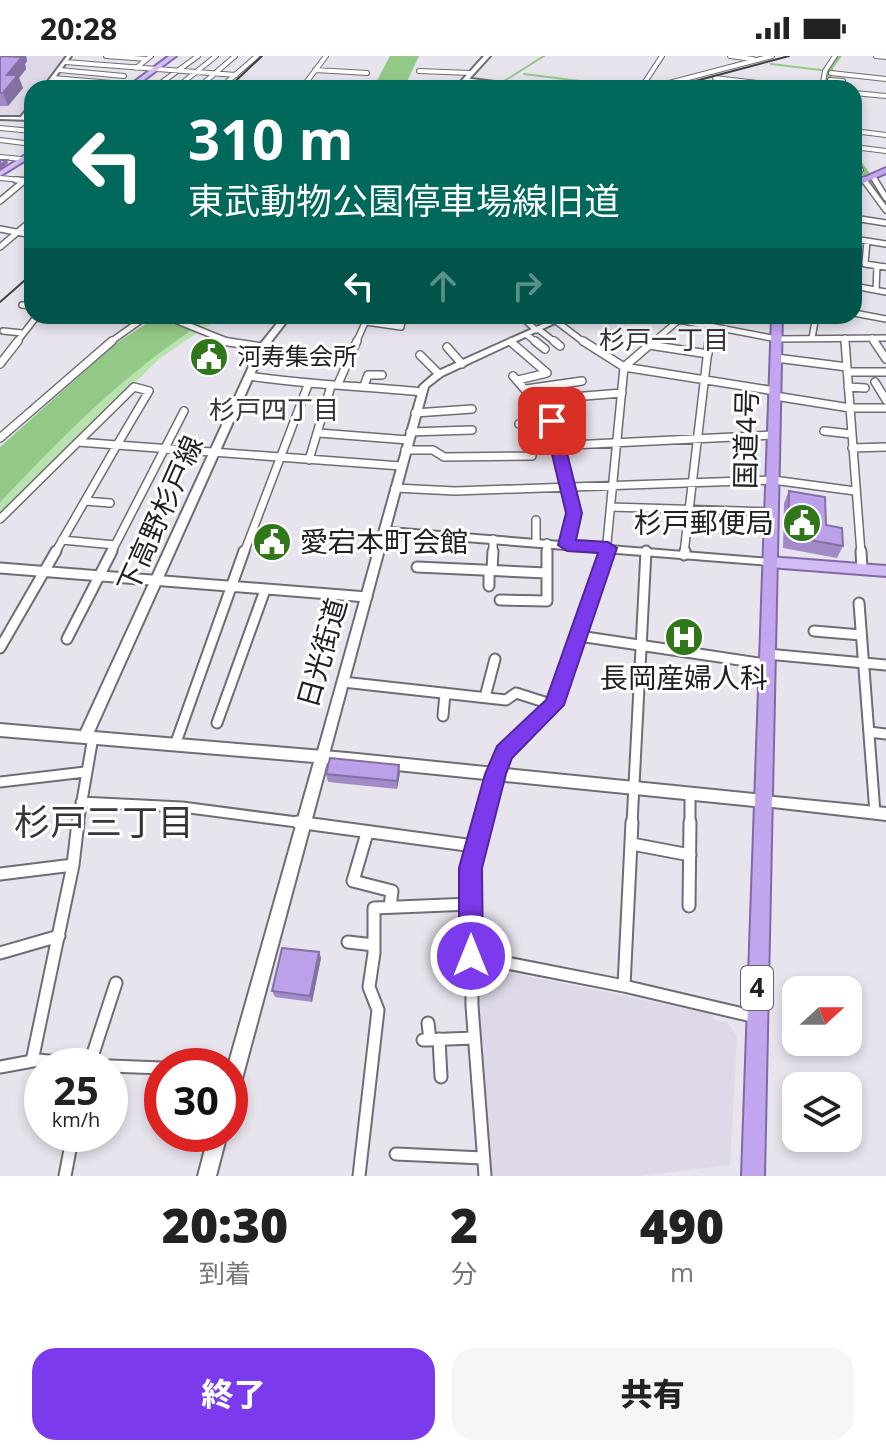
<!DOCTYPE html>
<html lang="ja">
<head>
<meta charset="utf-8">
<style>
	body { margin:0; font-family:"Open Sans","Noto Sans JP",sans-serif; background:#f6f6f6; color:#222; height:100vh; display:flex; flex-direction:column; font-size:30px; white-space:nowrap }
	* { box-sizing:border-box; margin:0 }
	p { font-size:26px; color:#767676 }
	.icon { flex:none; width:44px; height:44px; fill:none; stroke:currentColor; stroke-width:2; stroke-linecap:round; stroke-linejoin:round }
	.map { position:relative; height:1120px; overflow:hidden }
	.drawer { display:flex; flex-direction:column; background:#fff; flex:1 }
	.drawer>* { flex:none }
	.guide { position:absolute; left:24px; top:24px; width:838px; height:244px; border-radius:24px; box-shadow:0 4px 12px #0003; background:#00695c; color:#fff; overflow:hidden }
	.needle { width:52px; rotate:69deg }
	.controls { position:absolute; left:782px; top:920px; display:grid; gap:16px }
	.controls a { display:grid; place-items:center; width:80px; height:80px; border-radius:16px; background:#fff; box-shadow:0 4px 12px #0003; font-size:40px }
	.speed { position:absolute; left:24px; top:992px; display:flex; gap:16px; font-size:40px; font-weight:700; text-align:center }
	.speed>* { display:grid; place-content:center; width:104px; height:104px; border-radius:50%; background:#fff; box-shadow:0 4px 12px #0003; line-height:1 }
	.speed small { font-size:20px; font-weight:400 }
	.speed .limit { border:12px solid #d22; background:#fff; color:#111 }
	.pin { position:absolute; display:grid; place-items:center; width:68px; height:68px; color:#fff; margin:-34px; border-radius:16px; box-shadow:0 4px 12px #0006 }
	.me { position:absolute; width:88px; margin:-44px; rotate:0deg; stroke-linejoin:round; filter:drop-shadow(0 0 6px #0008) }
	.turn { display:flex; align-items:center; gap:28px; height:168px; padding:0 32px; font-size:36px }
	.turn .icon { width:104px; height:104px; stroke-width:2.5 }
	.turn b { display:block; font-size:56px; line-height:68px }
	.lanes { display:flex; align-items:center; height:76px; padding:0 32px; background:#0003; justify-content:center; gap:40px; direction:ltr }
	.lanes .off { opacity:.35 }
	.eta { display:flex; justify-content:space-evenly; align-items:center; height:136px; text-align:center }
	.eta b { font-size:48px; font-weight:800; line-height:56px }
	.button { display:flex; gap:16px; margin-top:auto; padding:16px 32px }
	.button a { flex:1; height:92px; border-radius:24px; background:#7c3aed; color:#fff; font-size:32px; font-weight:800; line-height:92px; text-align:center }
	.button a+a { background:#f6f6f6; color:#222 }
	.status { display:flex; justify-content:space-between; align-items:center; height:56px; padding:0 40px; background:#fff; direction:ltr }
	.status svg { height:22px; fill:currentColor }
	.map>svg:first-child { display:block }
	.built { fill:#ded8e9 }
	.green { fill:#b8e3ae }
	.water { fill:#93c986 }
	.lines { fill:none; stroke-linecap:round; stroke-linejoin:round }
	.stream { stroke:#93c986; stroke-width:2 }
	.river { fill:#93c986; fill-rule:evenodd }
	.minor-far4-casing { stroke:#6f6c74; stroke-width:6 }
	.minor-far3-casing { stroke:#6f6c74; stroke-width:8 }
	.minor-far2-casing { stroke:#6f6c74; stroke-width:10 }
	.minor-far1-casing { stroke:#6f6c74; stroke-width:13 }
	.minor-casing { stroke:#6f6c74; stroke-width:15 }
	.tertiary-casing { stroke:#6f6c74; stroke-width:4 }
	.secondary-casing { stroke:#6f6c74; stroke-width:4 }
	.primary-casing { stroke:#8169a6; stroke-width:4 }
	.trunk-casing { stroke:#8169a6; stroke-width:4 }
	.minor-far4 { stroke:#fff; stroke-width:4 }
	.minor-far3 { stroke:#fff; stroke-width:5 }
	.minor-far2 { stroke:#fff; stroke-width:7 }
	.minor-far1 { stroke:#fff; stroke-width:9 }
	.minor { stroke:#fff; stroke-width:11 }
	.tertiary { fill:#fff; fill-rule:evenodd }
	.secondary { fill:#fff; fill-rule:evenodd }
	.primary { fill:#d2bcf4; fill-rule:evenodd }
	.trunk { fill:#c3a6f0; fill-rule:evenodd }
	.rail { stroke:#3f3e42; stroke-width:2 }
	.wall { fill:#a28ac8 }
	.shaded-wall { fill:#8470a3 }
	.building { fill:#bca0e9; stroke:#8470a3; stroke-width:2 }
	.route { fill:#7c3aed; stroke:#51269a; stroke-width:2 }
	.labels { text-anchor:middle; stroke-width:6; stroke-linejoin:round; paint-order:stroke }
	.far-poi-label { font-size:24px; fill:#212023; stroke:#fff; text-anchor:start }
	.far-neighbourhood-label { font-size:26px; fill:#37343c; stroke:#fff }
	.shield { fill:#fff; stroke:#646365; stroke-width:2 }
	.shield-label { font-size:26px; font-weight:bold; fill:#212023 }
	.street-label { font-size:28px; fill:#212023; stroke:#fff }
	.poi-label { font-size:28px; fill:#212023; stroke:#fff; text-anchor:end }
	.near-neighbourhood-label { font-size:36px; fill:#37343c; stroke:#fff }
</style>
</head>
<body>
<div class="status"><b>20:28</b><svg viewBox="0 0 49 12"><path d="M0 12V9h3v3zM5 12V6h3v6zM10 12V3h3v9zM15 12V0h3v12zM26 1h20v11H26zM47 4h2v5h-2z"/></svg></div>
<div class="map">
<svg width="886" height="1120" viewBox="0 0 886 1120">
	<rect width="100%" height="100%" fill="#e7e4ee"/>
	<path class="built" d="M0,0H66L42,32H32V44L21,59L0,61Z
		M483,911L711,958L712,963L728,967L737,980L730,1109L639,1120H491L477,951L476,915Z"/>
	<path class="green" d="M214,260H222L159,303L0,458V447C66,376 131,311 214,260Z"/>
	<path class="water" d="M390,0H419L404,32H373Z
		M158,260H214C131,311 66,376 0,447V391L115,288Z"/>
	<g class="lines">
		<path class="stream" d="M771,8L821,14
			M524,18L635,32
			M501,27L544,0
			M492,32L497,29"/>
		<path class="river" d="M834,0H842L833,12L830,32H822L825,12Z
			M854,95L886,140V151L882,150L854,106Z"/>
		<defs>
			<path id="minor-far4" d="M106,0L147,3
				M730,0L753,3
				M876,0L886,1
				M65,6L236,19
				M136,12L151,0
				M59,14L124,20
				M315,14L367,17
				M419,15L471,17
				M831,17L886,23
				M53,22L112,27
				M715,22L800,32
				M830,24L843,25
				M47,30L67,32
				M682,30L695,32
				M154,32L198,0
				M176,32L216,0
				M198,32L235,0
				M220,32L257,0
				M302,32L326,0
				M641,32L662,0
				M650,32L772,0
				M822,32L825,15L835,0
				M854,37L886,40
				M0,72L32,75
				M854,75L886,79
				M0,84L32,88
				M854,91L886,95
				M0,101L22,103
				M854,103L861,114L854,116
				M873,120L876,126
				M0,122L32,125"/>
			<path id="minor-far3" d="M16,124L32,125
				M864,124L886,154
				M875,124L886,142
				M0,145L24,125
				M854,162L886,167
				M0,173L32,179
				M854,183L886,188
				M867,185L865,208L886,211
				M0,191L32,164
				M854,230L886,236
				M876,234L877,210
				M22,249L32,250
				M854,257L886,263
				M165,260L232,287
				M658,260L777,283L886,282
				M760,260L776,263
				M523,262L536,274
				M556,265L585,287
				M366,266L401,271L403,260
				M538,273L556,287
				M3,275L22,277
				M527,279L537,287
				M812,282L816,260
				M845,282V287
				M872,282L875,287
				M16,287L37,260
				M109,287L147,260
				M356,287L368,260
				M652,287L679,264
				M709,287L711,270"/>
			<path id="minor-far2" d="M222,285L262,291
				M535,285L545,293
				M554,285L560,290
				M583,285L624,311L654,285
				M845,285L861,497
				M874,285L886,303
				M511,286L547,317
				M649,289L708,298
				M447,291L462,308
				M420,299L439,318
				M776,302L847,311
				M0,308L18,285
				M847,316H886
				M249,320C306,329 363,330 421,336
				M513,320L553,366L565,429L574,457L567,489
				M518,324L547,317
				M875,326L886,344
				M338,328L357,285
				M364,330L368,319H382
				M134,331L149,335L117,389L78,386Z
				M848,331L865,332
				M526,333L582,325
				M775,340L850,352H886
				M535,344L622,337
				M415,357L472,353
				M519,368L552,365
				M824,375L851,378
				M410,376L472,374
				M319,377L408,384
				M0,382L112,285
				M852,392L886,391
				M405,394H433L444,401L532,400L531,391L774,379
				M309,404L331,330
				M395,432L455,435L773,424L855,435
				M85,445L110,447
				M611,451L772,456
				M0,463L78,386
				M536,464V486
				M62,484L115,489
				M547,487V497
				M55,497L117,389L401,410
				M111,497L184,355
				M244,497L308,329
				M493,497V483
				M606,497L624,311L775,335
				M684,497L709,285"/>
			<path id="minor-far1" d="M861,495L862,513
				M684,499L685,495
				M417,511L546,517
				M0,512L367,541
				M489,514V530
				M492,514L493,495
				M500,544L547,545V495
				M859,547L875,757
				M814,575L861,579
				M579,580L766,608
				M67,583L112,495
				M0,592L56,495
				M767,598L886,609
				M343,626L506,644L516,637L554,649
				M485,641L495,603
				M443,660L445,637
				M217,667L265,534
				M869,676L886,678
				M175,689L244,495
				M0,726L85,716
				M81,746L182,751L312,768
				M78,768L93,681
				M481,768L504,697L554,649L607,495
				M632,768L646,495
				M690,768V738"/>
			<path id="minor" d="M297,766L474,790
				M482,766L471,812L472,950L485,1120
				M367,777L353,825L392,835L390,851
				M632,788L690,799
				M0,818L73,809
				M689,850L690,766
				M348,886L374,889
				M0,897L59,880
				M471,900L624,930L756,961
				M624,930L632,766
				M428,967L430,984
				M439,983L441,1021
				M423,984L474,982
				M32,1005L73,809L78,766
				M89,1010L116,927
				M110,1010L162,1012
				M0,1011L38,1004L104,1010
				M396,1098L483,1102
				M65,1120L73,1078
				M359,1120L378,954L369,931L374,897V852L471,848"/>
			<path id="tertiary" d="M67,0H71L47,32H43Z
				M464,22L533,31L535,32H523L466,24Z
				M30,49H32V53L25,61L32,62V64L0,63V61H21Z
				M561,260H570L442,320L428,331L390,472L769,503L774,506L769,509L388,479L328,702L326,706L322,707L318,706L316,702L420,330L436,316Z
				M764,740L886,752V764L764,750L760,749L758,745L760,741Z"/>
			<path id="secondary" d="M484,0H490L461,32H455Z
				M283,260H291L266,292L94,676L347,697L764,739L769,740L771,745L769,750L764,751L327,707L239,1034L236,1040L230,1043V1010H228L314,706L0,680V668L81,675L258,291Z
				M209,1078H227L216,1120H198Z"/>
			<path id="primary" d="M169,0H176L133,32H126Z
				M32,95V100L0,120V115Z
				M769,501L886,510V520L769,511L762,506Z"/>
			<path id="trunk" d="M886,112V117L854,131V126Z
				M772,260H782L764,1120H742Z"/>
		</defs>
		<use href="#minor-far4" class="minor-far4-casing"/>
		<use href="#minor-far3" class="minor-far3-casing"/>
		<use href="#minor-far2" class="minor-far2-casing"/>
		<use href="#minor-far1" class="minor-far1-casing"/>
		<use href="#minor" class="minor-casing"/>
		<use href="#tertiary" class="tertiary-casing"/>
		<use href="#secondary" class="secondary-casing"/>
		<use href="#primary" class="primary-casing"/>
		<use href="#trunk" class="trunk-casing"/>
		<use href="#minor-far4" class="minor-far4"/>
		<use href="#minor-far3" class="minor-far3"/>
		<use href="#minor-far2" class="minor-far2"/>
		<use href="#minor-far1" class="minor-far1"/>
		<use href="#minor" class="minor"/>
		<use href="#tertiary" class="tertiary"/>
		<use href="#secondary" class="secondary"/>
		<use href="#primary" class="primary"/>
		<use href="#trunk" class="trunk"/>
		<path class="rail" d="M228,32L262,0
			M669,32L789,0
			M0,246L32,218"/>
	</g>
	<path class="wall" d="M0,0H26L27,5L25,8L26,13L19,22L23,32L8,50H0Z
		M789,435L826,469L843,490L837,502L783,492L784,447Z
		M400,717L397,733L328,726L326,718Z
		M319,896L321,902L312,946L275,941L272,935Z"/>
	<path class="shaded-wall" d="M17,0H26L27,5L25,8L26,13L19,22L23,32L8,50L3,37L7,19Z
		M7,104L8,107L0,114V110Z
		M399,709L400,717L397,733V725Z
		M319,896L321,902L312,946L310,940Z"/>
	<path class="building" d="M0,0L22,1L7,19H18L3,37H0Z
		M40,29H52L50,32H38Z
		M0,104H7L0,110Z
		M789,435L825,441L826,469L842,472L843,490L788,480Z
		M330,702L399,709L397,725L326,718Z
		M282,892L319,896L310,940L272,935Z"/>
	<path class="route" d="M552,360L559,365L582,457L576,484L608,486L617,492L564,649L512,702L506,718L482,812L483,900L479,909L471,913L462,909L459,900V812L485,718L497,690L546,644L598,497L567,495L558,489L566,457L544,365Z"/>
	<defs>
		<symbol id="civic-disc" viewBox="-11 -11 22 22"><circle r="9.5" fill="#30771a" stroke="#fff"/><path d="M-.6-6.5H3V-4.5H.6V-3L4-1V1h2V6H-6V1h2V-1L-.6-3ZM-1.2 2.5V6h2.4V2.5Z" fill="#fff"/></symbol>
		<symbol id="hospital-disc" viewBox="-11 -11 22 22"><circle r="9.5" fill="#30771a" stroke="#fff"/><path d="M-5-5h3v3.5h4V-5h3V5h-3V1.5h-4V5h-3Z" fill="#fff"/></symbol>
	</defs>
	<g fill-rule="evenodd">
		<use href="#civic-disc" x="187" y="279" width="44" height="44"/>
		<use href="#civic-disc" x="780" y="445" width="44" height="44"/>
		<use href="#civic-disc" x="250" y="464" width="44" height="44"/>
		<use href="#hospital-disc" x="662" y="559" width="44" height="44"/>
	</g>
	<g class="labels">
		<g class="far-poi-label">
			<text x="237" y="309">河寿集会所</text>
		</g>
		<g class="far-neighbourhood-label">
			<text x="664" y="293">杉戸一丁目</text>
			<text x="274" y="363">杉戸四丁目</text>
		</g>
		<rect class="shield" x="741" y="910" width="32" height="44" rx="6"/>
		<g class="shield-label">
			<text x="757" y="941">4</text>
		</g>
		<g class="street-label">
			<text transform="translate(746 383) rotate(-89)" y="10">国道4号</text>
			<text transform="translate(160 458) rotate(-66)" y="10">下高野杉戸線</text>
			<text transform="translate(322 597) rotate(-74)" y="10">日光街道</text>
		</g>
		<g class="poi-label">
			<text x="774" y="477">杉戸郵便局</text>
			<text x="300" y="496" text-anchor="start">愛宕本町会館</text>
			<text x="684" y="632" text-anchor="middle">長岡産婦人科</text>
		</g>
		<g class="near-neighbourhood-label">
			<text x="104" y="779">杉戸三丁目</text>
		</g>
	</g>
</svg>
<div class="controls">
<a><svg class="needle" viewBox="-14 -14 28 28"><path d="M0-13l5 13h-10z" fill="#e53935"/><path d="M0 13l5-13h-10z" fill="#767676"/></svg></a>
<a><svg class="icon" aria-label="layers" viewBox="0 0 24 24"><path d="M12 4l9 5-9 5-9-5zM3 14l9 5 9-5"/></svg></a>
</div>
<div class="speed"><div>25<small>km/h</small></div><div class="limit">30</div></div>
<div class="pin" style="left:552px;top:365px;background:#d93025"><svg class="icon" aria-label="arrive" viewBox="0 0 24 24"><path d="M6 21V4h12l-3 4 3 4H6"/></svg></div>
<svg class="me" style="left:471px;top:900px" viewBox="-20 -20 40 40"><circle r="17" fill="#7c3aed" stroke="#fff" stroke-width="3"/><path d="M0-11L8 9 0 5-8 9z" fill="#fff"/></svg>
<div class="guide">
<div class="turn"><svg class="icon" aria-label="left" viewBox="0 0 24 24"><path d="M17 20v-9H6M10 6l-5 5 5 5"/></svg><div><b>310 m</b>東武動物公園停車場線旧道</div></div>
<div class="lanes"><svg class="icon" aria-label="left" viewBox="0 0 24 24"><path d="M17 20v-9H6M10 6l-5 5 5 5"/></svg><svg class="icon off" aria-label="ahead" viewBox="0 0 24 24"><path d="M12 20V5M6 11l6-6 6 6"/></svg><svg class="icon off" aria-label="right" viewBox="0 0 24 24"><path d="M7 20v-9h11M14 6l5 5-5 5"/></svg></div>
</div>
</div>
<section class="drawer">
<div class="eta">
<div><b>20:30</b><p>到着</p></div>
<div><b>2</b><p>分</p></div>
<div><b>490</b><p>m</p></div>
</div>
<div class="button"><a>終了</a><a>共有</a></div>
</section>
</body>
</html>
